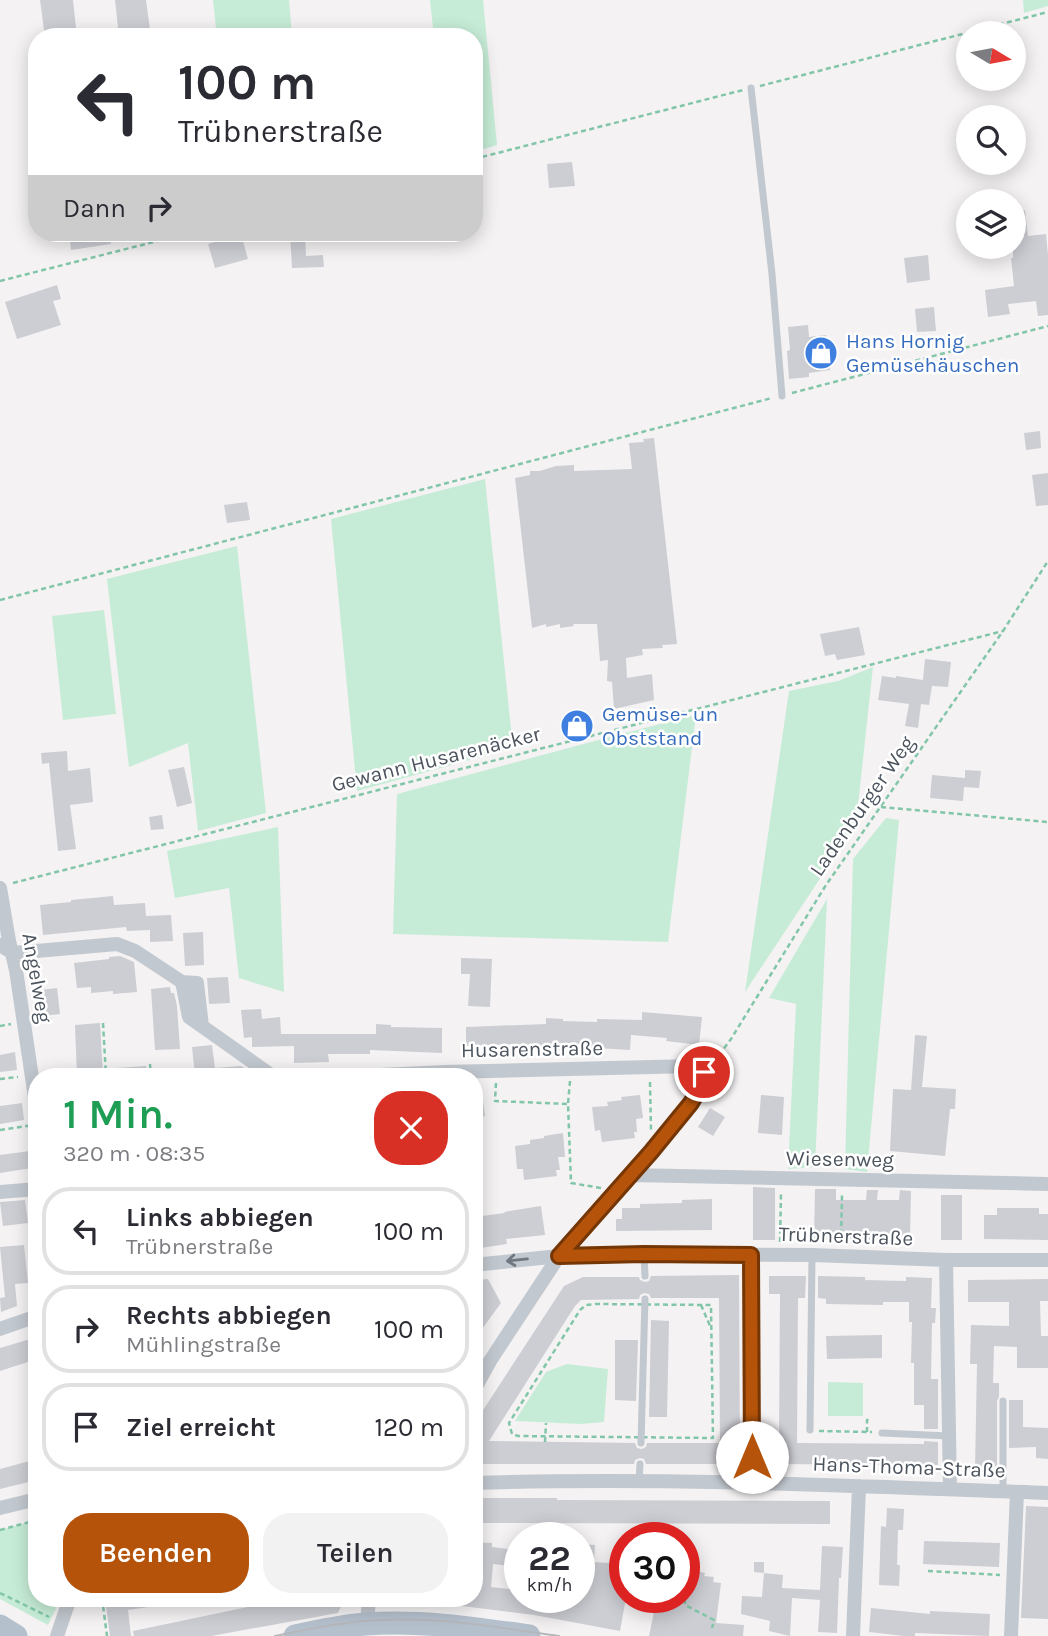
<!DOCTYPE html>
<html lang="de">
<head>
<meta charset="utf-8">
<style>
	body { margin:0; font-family:Karla,sans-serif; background:#f2f2f3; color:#2b2b33; height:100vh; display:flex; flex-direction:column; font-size:26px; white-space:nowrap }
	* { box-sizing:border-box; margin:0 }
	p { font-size:23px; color:#7c7c81 }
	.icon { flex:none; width:38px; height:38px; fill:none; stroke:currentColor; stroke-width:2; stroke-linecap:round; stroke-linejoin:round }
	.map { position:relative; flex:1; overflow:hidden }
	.side { position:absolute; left:28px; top:1068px; width:455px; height:539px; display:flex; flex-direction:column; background:#fff; border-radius:28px; box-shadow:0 4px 18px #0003 }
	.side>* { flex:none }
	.banner { position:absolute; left:28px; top:28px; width:455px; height:214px; border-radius:28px; box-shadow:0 4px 18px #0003; background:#fff; color:#2b2b33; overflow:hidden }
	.needle { width:46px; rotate:100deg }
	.buttons { position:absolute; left:956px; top:21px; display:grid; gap:14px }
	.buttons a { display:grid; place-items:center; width:70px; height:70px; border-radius:50%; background:#fff; box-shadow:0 4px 18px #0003; font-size:35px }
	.speed { position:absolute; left:504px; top:1522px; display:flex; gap:14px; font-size:35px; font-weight:700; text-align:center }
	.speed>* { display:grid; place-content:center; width:91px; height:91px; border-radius:50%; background:#fff; box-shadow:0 4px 18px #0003; line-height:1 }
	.speed small { font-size:18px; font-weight:400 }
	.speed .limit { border:10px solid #d22; background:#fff; color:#111 }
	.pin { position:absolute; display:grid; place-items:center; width:60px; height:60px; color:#fff; margin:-30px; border:4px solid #fff; border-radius:50%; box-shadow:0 2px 7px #0007 }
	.me { position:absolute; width:77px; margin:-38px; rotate:0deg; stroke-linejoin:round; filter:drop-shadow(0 0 5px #0008) }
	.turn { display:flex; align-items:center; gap:24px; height:147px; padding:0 35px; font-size:32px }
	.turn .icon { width:91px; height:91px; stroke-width:2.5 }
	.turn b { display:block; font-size:49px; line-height:60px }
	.then { display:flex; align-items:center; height:66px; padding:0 35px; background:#0003; gap:14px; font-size:26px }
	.round { display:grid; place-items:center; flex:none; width:74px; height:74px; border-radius:28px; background:#f2f2f3 }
	.summary { display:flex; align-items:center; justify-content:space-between; height:119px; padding:0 35px }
	h1 { font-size:42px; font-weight:600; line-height:52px; color:#1e9e55 }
	.button { display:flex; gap:14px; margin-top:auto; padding:14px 35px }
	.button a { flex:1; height:80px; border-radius:28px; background:#b45309; color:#fff; font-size:28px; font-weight:600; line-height:80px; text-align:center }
	.button a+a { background:#f2f2f3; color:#2b2b33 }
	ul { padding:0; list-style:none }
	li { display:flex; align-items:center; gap:21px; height:88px; margin:0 14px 10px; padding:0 21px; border:4px solid #e1e1e2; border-radius:28px }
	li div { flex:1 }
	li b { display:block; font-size:26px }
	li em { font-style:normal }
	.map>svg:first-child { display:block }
	.green { fill:#c6ecd7 }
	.building { fill:#cdced4; fill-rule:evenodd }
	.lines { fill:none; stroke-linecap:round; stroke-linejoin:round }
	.path { stroke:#82c6a9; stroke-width:2.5; stroke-dasharray:5 3.5; stroke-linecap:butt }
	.lane { stroke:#c2c8cf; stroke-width:7 }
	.street { stroke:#c2c8cf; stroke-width:14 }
	.primary { stroke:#b5c0cd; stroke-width:23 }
	.tram { stroke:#b5b7bb; stroke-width:2 }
	.oneway { stroke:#6f7780 }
	.route-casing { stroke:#753606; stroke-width:18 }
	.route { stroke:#b45309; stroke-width:12 }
	.labels { text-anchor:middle; stroke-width:5; stroke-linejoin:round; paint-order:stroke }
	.shop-label { font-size:21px; fill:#366cbe; stroke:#fff; text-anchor:start }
	.street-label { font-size:21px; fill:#4c545e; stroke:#fff }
</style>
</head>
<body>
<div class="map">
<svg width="1048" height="1636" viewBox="0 0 1048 1636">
	<rect width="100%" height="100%" fill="#f4f2f2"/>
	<path class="green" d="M213,0H289L292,37H217Z
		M430,0H483L497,145L474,152V37H434Z
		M1023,0H1048V6L1024,13Z
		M485,479L513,748L357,791L331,519Z
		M237,546L266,813L198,831L188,743L129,767L107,579Z
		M104,610L116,714L63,720L52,616Z
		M873,667L856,824L745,992L789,691L838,681Z
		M696,715L668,942L393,934L397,794L617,735Z
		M886,818L899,820L867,1172L845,1169L853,859Z
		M278,827L284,992L239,978L229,888L175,898L167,851Z
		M827,899L815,1167L788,1169L796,1004L769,998Z
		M567,1364L608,1369L604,1422L580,1424L515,1421L546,1372Z
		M828,1382L863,1383V1416H828Z
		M37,1520V1598H61L48,1625L0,1599V1530Z"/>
	<path class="building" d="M40,0H73L77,37H45Z
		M115,0H146L151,37H119Z
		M572,162L575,186L549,188L547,164Z
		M1025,210L1028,236L1046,234L1048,255V315L1038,316L1036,301L1008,304L1010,314L988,317L985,290L1014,286L1011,258H1013V212Z
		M69,233H109L111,244L71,250Z
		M290,233H305L306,256L323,255L324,267L292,268Z
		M241,234L248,259L215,268L208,244Z
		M928,255L930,280L907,283L904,258Z
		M57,285L61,299L53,301L61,325L17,339L5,302Z
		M934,307L936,331L917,332L915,309Z
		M808,325L809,337L826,335L830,370L809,373V377L789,379L787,351L790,350L788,327Z
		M1040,431L1041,448L1026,450L1024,433Z
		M654,438L677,644L662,645L663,648L642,649L643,655L626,658L627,678L652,674L654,700L614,709L612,682L607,681L608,660L600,661L597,624H573L574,626L560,628V624L546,627V624L532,628L515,478L530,475V471H540L556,466L574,465V471L632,469L629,443L644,442L643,439Z
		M1048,473V505L1036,506L1032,475Z
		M247,502L250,520L227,523L224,505Z
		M859,627L865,655L837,660L835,654L825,656L820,634Z
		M925,659L951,662L948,687L932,686L929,705L921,704L918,728L905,726L909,704L878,700L882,676L896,678V676L923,680Z
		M67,751L68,771L90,768L93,802L70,805L76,849L58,851L49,763L42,764L41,753Z
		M184,767L192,803L177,807L168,770Z
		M965,770L981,771L979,788L964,787L963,801L930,798L932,775L965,778Z
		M162,815L164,829L151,830L149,817Z
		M113,896L114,905L145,903L146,916L171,915L173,941L150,942V930L127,931L126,927L43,935L40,905L71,902V900Z
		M203,932L204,965L185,966L183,933Z
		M120,956L134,962L137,992L113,994V991L91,993V987L77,988L74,963L109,959V957Z
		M461,958L492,959L490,1007L468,1006L470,974H461Z
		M228,977L230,1003L209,1004L207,978Z
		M170,987L171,993H174L177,1006L180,1049L155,1050L151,989Z
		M57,988L60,1014L43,1016L40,990Z
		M261,1009L262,1019L280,1017L281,1034H376V1024L391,1025V1027L442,1028V1053L370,1050V1054H328L329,1062L294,1063V1046L252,1047V1037L244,1038L241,1010Z
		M642,1012L702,1017L699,1045L666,1041L667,1038L631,1035L630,1050L563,1046V1050L518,1049V1044L466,1046V1027L546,1024V1018L563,1019V1021L597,1022V1019L642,1020Z
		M100,1023L103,1075L77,1076L75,1025Z
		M915,1035L927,1036L922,1087L956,1089L955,1109H950L945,1156L890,1151L893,1089L911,1090Z
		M212,1045L215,1068L241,1066L246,1069V1076H195L192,1047Z
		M15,1052L17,1070L0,1072V1055Z
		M146,1066L147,1076H116V1068Z
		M474,1087H481L485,1116L474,1118Z
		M640,1095L643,1118L636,1119L637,1132H634L635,1138L602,1142L600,1130L595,1131L592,1107L608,1106L607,1102L622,1100L621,1097Z
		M761,1095L784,1097L782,1135L758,1133Z
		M22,1103L24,1120L0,1124V1106Z
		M710,1108L725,1117L713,1136L698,1127Z
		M563,1133L565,1157H558L560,1170H556L557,1176L524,1180L523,1169H517L515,1146L530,1144V1140L544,1138V1136Z
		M30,1151L32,1168L0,1173V1155Z
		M753,1187L775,1188V1240H753Z
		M815,1189H836V1200H866L867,1190H878L877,1200H899L900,1190L911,1191L910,1240H814Z
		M941,1195H962V1240H941Z
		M712,1199V1230L616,1231V1219H622V1208H640V1204L682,1203V1200Z
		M25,1200L28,1223L3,1226L0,1202Z
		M541,1206L545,1235L506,1239L507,1244L474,1249V1217L505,1213L504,1212Z
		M997,1208H1039V1214H1048V1240L984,1239V1215H997Z
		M24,1245L28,1283L15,1284L17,1306L1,1312L0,1298L5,1297L0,1247Z
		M739,1275L740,1464H646L644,1459L640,1458L635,1460L634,1464H474V1424L564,1286L583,1277H639L640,1280L645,1282L649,1281L651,1276ZM644,1293L649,1294L651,1298H719L720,1443H647L646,1447L642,1449L637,1448L635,1443L489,1441L575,1306L581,1300L639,1299L640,1295Z
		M769,1276H806L805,1298H798L797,1443L924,1444V1441L938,1442V1465L771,1464V1442H779L780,1294H769Z
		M818,1276L865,1277V1280L906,1281V1277L932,1278L931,1308H936L935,1323H932L931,1379H938V1429H924V1405H914V1363H911L912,1322H909V1302H883V1305L826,1304V1299L818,1298Z
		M488,1279L501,1303L474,1340V1280Z
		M1048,1279V1301H1040L1041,1336H1048V1368H1017V1347L994,1346L993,1383H999V1397L997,1401V1469H975L977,1364H970L971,1325L1009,1326V1302H968V1280Z
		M651,1320L669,1321L667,1417H649Z
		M882,1335V1358L827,1359L826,1336Z
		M37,1337V1359L0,1371V1348Z
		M615,1340H638L636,1401L615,1400Z
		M1009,1400H1023V1427L1048,1428V1459L1036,1458V1447L1009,1448Z
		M37,1459V1480L0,1489V1469Z
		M474,1498H557V1500L830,1501V1524L474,1523Z
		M1026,1506L1048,1507V1619L1021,1618Z
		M887,1508L904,1509L903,1530H898L897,1565H900L899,1586L879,1585L881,1526L886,1527Z
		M924,1541L1000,1543L999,1567L923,1564Z
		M474,1542L492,1543V1547L517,1550L516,1557L520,1558V1567L493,1564L491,1587L520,1590V1598H558L580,1602L583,1555H579V1544L595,1545L594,1562L625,1564L626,1598L620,1631L534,1615L454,1605L455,1598H474Z
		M822,1546L843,1547L841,1578H839L837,1633L818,1632L820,1600L792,1598L790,1636L769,1631L770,1621L741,1614L742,1596L762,1597L764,1573L783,1575L782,1588L820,1590Z
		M754,1562H764V1573L754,1572Z
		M684,1568L705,1573L704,1576L714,1577L713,1582L721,1583L716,1623L744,1625L743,1636H649L655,1607L635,1604V1598H684Z
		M105,1598H169V1604L128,1610L131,1636H110Z
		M278,1598H345L338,1613L211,1636H134L133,1631L267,1603L266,1600Z
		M871,1608L930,1614V1611L990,1614L989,1636L915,1633V1636H904L869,1632Z"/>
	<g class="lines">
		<path class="path" d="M760,86L1048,12
			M474,159L743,90
			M0,281L189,233
			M792,393L1048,326
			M0,600L772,398
			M881,807L1048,822
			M13,883L1003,631
			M38,1021L52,1019
			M103,1023L106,1076
			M0,1026L11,1024
			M714,1062L731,1039L826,885L1003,631L1048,561
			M150,1064L151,1076
			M0,1079L18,1077
			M570,1081L568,1104L571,1183L601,1188
			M650,1082L651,1131
			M496,1083L495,1101L568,1104
			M0,1130L33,1125
			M780,1242L781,1192
			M841,1243L842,1194
			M595,1304L711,1305L713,1438L518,1436L512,1434L509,1423L580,1310L586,1305Z
			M701,1305L711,1328
			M819,1431L872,1432
			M867,1432V1420H870
			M545,1442L546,1423
			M0,1530L37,1520
			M928,1571L1000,1575
			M0,1593L49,1617
			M102,1598L107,1636
			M685,1599V1605L714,1620L712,1628"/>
		<path class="lane" d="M751,88L772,274L782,396
			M644,1254L645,1276
			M810,1430L812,1255
			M882,1433L949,1436
			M641,1443L645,1299
			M639,1481L640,1464
			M1003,1491V1401"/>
		<path class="street" d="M0,888L9,941L16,970L37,1111
			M0,945L13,953L117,944L135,951L182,982L189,1017L271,1075L277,1076
			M182,982L197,983L202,1026
			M359,1076L444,1072L693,1066L701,1068L704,1072L702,1085L691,1103L651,1152L559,1256L490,1361L474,1390
			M631,1175L1048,1184
			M0,1192L37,1189
			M751,1255L752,1483
			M946,1260L950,1489
			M474,1265L559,1256L644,1254L812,1255L946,1260H1048
			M0,1329L37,1316
			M474,1483C665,1477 857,1486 1048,1493
			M0,1508L37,1499
			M367,1624L369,1598
			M57,1636L70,1598
			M853,1636L859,1486
			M1011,1636L1017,1492"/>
		<path class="primary" d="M0,1626L16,1636
			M295,1636C318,1631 342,1626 365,1624C421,1620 474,1628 529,1636"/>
		<path class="tram" d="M275,1636C305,1630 335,1623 365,1621C430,1615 495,1627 559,1636"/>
	</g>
	<defs><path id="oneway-shaft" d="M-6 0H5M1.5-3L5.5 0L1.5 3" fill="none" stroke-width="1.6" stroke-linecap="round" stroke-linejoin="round" transform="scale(1.75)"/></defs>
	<use class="oneway" href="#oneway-shaft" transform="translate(517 1260) rotate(174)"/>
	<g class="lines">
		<defs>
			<path id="route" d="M704,1072L702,1084L691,1103L651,1152L559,1256L644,1254L751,1255L752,1457"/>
		</defs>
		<use href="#route" class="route-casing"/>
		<use href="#route" class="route"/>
	</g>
	<defs>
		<symbol id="shop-disc" viewBox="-11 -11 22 22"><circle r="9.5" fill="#3f7fe0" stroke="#fff"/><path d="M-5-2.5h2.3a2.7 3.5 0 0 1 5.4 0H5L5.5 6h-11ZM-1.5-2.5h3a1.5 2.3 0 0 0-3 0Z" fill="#fff"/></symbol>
	</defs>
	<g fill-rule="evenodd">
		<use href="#shop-disc" x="802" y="334" width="38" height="38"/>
		<use href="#shop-disc" x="558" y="707" width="38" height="38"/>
	</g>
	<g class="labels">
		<g class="shop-label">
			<text x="846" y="348">Hans Hornig<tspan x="846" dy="24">Gemüsehäuschen</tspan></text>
			<text x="602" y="721">Gemüse- un<tspan x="602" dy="24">Obststand</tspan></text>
		</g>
		<g class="street-label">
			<text transform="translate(436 759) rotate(-14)" y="7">Gewann Husarenäcker</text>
			<text transform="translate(862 806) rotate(-55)" y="7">Ladenburger Weg</text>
			<text transform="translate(37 978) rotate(80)" y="7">Angelweg</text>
			<text transform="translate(532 1049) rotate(-1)" y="7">Husarenstraße</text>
			<text transform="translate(840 1159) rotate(1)" y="7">Wiesenweg</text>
			<text transform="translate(846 1236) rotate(2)" y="7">Trübnerstraße</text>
			<text transform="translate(909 1467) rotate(2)" y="7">Hans-Thoma-Straße</text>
		</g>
	</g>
</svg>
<div class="buttons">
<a><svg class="needle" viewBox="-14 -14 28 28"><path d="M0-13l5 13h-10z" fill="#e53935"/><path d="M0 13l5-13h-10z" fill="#7c7c81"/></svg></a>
<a><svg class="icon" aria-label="search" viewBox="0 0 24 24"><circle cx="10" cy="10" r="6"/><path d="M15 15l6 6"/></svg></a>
<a><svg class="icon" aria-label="layers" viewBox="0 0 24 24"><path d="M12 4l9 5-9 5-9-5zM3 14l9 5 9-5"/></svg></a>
</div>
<div class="speed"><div>22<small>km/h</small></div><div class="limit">30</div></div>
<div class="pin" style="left:704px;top:1072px;background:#d93025"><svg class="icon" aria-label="arrive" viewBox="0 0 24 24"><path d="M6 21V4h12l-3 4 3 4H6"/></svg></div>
<svg class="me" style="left:752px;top:1457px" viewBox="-20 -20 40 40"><circle r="19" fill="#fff"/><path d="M0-13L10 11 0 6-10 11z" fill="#b45309"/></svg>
<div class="banner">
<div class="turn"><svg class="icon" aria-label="left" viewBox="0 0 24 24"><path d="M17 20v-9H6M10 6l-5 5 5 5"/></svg><div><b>100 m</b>Trübnerstraße</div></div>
<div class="then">Dann<svg class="icon" aria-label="right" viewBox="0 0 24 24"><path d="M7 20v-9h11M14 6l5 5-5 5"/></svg></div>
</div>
<section class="side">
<div class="summary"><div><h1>1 Min.</h1><p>320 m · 08:35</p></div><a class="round" style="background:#d93025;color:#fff"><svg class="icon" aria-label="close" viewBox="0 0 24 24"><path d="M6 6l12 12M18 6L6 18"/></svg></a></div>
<ul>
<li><svg class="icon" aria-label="left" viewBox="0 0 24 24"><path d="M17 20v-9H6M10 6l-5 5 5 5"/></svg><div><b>Links abbiegen</b><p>Trübnerstraße</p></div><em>100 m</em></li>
<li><svg class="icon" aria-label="right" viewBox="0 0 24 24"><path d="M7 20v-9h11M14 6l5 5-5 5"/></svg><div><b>Rechts abbiegen</b><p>Mühlingstraße</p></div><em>100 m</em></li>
<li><svg class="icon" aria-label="arrive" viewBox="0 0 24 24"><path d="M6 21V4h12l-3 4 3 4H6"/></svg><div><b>Ziel erreicht</b></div><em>120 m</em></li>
</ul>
<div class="button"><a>Beenden</a><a>Teilen</a></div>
</section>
</div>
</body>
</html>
